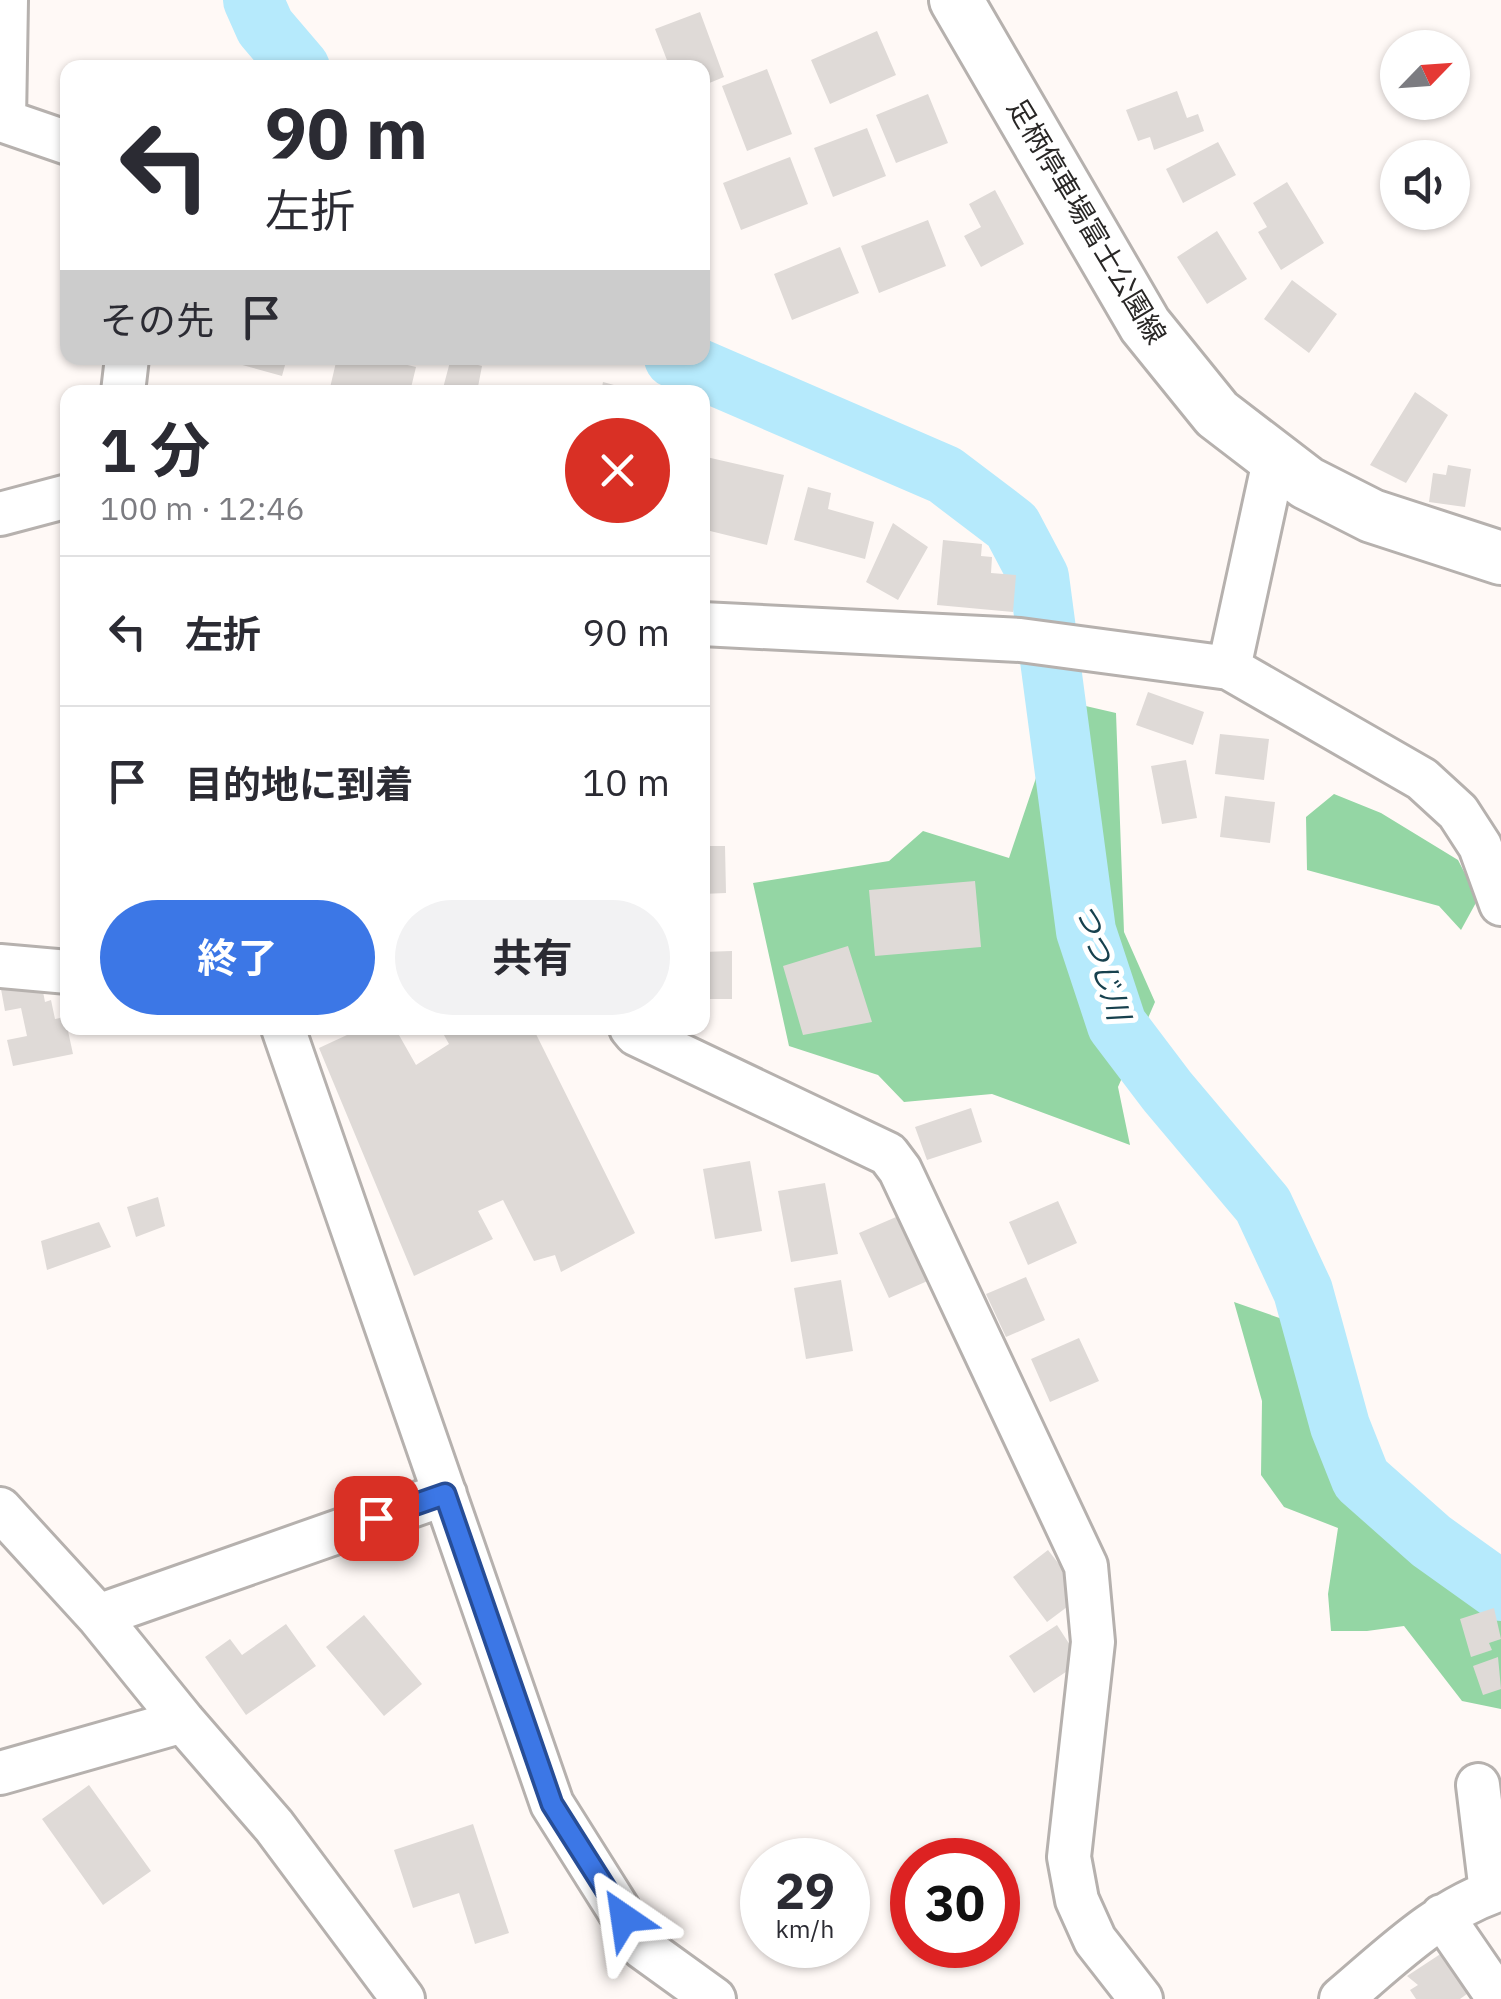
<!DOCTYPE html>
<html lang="ja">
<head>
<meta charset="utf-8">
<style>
	body { margin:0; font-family:"IBM Plex Sans","Noto Sans JP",sans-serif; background:#f2f2f3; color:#2b2b33; height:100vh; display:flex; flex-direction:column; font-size:38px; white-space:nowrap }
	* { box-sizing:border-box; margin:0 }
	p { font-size:32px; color:#7c7c81 }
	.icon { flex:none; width:55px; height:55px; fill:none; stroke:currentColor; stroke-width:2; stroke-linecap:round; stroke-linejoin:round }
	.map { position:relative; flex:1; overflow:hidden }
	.details { position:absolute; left:60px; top:385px; width:650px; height:650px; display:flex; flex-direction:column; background:#fff; border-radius:20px; box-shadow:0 2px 8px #0004 }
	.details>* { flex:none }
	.top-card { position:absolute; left:60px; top:60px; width:650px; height:305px; border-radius:20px; box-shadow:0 2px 8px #0004; background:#fff; color:#2b2b33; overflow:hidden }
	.needle { width:65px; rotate:65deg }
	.controls { position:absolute; left:1380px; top:30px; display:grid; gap:20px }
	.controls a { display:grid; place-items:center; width:90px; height:90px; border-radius:50%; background:#fff; box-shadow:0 2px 8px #0004; font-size:50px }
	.speed { position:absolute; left:740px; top:1838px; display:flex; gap:20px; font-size:50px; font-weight:700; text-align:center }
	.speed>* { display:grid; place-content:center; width:130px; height:130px; border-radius:50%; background:#fff; box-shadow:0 2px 8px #0004; line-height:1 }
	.speed small { font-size:25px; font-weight:400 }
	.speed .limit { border:15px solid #d22; background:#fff; color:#111 }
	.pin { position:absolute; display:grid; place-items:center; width:85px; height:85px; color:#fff; margin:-42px; border-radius:20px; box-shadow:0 5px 15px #0006 }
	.me { position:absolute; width:110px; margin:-55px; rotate:328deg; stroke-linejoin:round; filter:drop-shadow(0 0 8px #0008) }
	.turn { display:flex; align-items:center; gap:35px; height:210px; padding:0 40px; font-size:45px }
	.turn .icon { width:130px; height:130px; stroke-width:2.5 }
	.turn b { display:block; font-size:70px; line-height:85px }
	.then { display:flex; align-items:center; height:95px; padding:0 40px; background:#0003; gap:20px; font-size:38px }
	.round { display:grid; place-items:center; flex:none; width:105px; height:105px; border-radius:52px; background:#f2f2f3 }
	.summary { display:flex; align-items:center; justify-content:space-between; height:170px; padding:0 40px }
	h1 { font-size:60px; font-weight:700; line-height:75px }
	.action { display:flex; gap:20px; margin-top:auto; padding:20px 40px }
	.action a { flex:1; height:115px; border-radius:60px; background:#3c77e6; color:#fff; font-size:40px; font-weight:700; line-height:115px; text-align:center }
	.action a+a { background:#f2f2f3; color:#2b2b33 }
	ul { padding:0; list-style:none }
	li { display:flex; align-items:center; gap:30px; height:150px; padding:0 40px; border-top:2px solid #e1e1e2 }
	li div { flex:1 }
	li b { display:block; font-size:38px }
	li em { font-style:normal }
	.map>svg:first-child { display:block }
	.forest { fill:#94d6a4 }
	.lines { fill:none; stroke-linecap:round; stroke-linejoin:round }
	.river { stroke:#b6eafc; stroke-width:60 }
	.building { fill:#dfdad7 }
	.minor-casing { stroke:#b6b1ae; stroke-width:48 }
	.major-casing { stroke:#b6b1ae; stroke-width:58 }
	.minor { stroke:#fff; stroke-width:42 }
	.major { stroke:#fff; stroke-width:52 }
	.route-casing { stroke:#274d96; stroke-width:25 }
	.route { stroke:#3c77e6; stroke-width:18 }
	.labels { text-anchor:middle; stroke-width:10; stroke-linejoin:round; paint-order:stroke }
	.street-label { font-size:28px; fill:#292726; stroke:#fff }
	.water-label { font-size:30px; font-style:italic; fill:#17414e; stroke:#fff }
</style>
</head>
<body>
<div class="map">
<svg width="1501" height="1999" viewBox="0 0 1501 1999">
	<rect width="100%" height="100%" fill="#fff9f6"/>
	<path class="forest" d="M1025,692L1116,713L1124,932L1155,1002L1118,1087L1130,1145L992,1094L904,1102L878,1075L789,1046L753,883L889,861L923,831L1009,858L1037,775Z
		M1334,794L1381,813L1458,860L1478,899L1461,930L1439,906L1307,870L1306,817Z
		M1234,1302L1291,1322L1375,1462L1407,1508L1501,1582V1709L1462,1701L1404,1626L1367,1631H1331L1328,1594L1338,1528L1284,1507L1261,1475L1262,1401Z"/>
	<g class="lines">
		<path class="river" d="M253,0L265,27L300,68
			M674,358L945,475L1012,526L1039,577L1086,931L1117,1025L1167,1091L1263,1205L1303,1291L1340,1426L1361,1479L1431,1541L1501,1591"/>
	</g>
	<path class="building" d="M700,12L724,77L702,86V68H670L655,29Z
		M877,31L896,75L830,104L811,60Z
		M767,69L792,134L747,151L722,86Z
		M1177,91L1187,118L1198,114L1204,131L1154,150L1150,137L1138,141L1126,110Z
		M928,94L948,143L896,163L876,115Z
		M867,128L886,176L833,197L814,148Z
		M1218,142L1236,175L1183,203L1166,169Z
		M790,157L808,204L741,230L723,183Z
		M1287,182L1324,243L1281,270L1258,232L1267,227L1253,203Z
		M995,190L1024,244L981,267L964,236L981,227L969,204Z
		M928,220L946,266L879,293L861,246Z
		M1217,231L1247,279L1207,304L1177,257Z
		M840,247L859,293L792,320L774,274Z
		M1292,280L1337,314L1309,353L1264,319Z
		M217,358H287L282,376Z
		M337,358H400L399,363L416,367L410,392H329Z
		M451,358L482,366L477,392H442Z
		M603,382L625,388L624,392H601Z
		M1415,392L1448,415L1406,483L1370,465Z
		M702,456L784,475L767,545L702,529Z
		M1448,465L1471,469L1465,507L1429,502L1433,473L1446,475Z
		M808,487L831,493L828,509L874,522L865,559L794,540Z
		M893,523L928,547L898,600L866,582Z
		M943,540L982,544L981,556L992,557L991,573L1016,575L1013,612L937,605Z
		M1148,692L1204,712L1193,745L1136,725Z
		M1220,734L1269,739L1264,780L1215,774Z
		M1186,760L1197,818L1162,824L1151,766Z
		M1225,796L1275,802L1270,843L1220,837Z
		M702,846H725L726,893L702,894Z
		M975,881L981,947L875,956L869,890Z
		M848,946L872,1022L803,1035L783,966Z
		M732,951V999H702V952Z
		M41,981L45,1002L51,1000L55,1019L65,1017L73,1054L13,1066L7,1040L27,1036L21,1008L5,1011L1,989Z
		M362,1028H395L416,1065L449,1044L440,1028H533L635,1233L561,1272L555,1255L534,1261L503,1200L478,1211L493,1239L414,1276L319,1048Z
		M971,1108L982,1142L927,1160L915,1127Z
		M750,1161L762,1231L715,1239L703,1169Z
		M825,1183L838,1254L791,1262L778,1191Z
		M158,1197L165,1226L136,1237L127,1207Z
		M1058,1201L1077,1243L1028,1265L1009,1222Z
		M903,1214L932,1279L889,1298L859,1233Z
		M99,1222L111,1247L47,1270L41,1241Z
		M1026,1277L1045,1320L1006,1337L986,1294Z
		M841,1280L853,1351L806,1359L794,1288Z
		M1079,1338L1099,1381L1050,1402L1031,1359Z
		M1048,1550L1083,1595L1047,1622L1013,1577Z
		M1494,1608L1501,1639L1489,1643L1492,1650L1471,1657L1460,1619Z
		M364,1615L422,1684L384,1716L326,1647Z
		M286,1624L316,1666L246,1715L205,1657L230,1639L242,1655Z
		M1057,1625L1081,1662L1034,1693L1009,1656Z
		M1498,1657L1501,1689L1483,1695L1473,1666Z
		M89,1785L151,1871L103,1905L42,1819Z
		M473,1824L509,1933L475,1944L459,1893L413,1908L394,1850Z
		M1445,1951L1471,1991L1460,1999H1416L1410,1990L1418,1985L1407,1976Z"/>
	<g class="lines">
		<defs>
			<path id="minor" d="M6,0L4,121L68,143
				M123,392L127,358
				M0,514L68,496
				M702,624L1020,640L1229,668L1274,461
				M1229,668L1422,779L1458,812L1480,846L1501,904
				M0,966L68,972
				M283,1028L552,1804L642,1947L714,1999
				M631,1028L636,1034L888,1154L900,1170L1086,1566L1093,1642L1069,1857L1077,1900L1095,1940L1141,1999
				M0,1509L98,1616L183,1721L274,1826L403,1999
				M98,1616L445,1494
				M0,1773L183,1721
				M1478,1785L1491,1892
				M1442,1916L1499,1999
				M1341,1999C1391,1957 1438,1909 1501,1889"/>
			<path id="major" d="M956,0L1145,325L1217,414L1307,483L1372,516L1501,558"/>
		</defs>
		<use href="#minor" class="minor-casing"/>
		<use href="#major" class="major-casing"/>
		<use href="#minor" class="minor"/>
		<use href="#major" class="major"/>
	</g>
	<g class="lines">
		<defs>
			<path id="route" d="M376,1518L445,1494L552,1804L624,1918"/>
		</defs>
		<use href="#route" class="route-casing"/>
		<use href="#route" class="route"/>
	</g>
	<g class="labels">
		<g class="street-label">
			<text transform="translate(1087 221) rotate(59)" y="10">足柄停車場富士公園線</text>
		</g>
		<g class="water-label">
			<text transform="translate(1102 962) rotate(73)" y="10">つつじ川</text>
		</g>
	</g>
</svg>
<div class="controls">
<a><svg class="needle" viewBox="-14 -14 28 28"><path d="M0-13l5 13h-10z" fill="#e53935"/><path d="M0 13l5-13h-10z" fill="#7c7c81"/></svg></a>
<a><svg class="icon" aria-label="sound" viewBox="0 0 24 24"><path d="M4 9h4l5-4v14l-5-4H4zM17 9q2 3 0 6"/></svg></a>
</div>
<div class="speed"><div>29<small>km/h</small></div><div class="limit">30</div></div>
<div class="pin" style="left:376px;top:1518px;background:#d93025"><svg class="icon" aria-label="arrive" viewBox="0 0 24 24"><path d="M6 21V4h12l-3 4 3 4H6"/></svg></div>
<svg class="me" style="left:624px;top:1918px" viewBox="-20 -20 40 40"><path d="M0-17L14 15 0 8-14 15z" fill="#3c77e6" stroke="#fff" stroke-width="4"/></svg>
<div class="top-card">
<div class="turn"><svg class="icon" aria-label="left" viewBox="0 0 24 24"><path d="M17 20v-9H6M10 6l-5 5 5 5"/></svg><div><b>90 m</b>左折</div></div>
<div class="then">その先<svg class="icon" aria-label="arrive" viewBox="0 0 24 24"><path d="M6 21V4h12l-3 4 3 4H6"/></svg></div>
</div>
<section class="details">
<div class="summary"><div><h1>1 分</h1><p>100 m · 12:46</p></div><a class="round" style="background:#d93025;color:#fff"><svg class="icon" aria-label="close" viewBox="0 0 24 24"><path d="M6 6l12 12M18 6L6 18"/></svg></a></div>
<ul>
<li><svg class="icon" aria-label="left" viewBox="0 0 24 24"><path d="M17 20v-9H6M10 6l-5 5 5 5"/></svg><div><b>左折</b></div><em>90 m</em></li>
<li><svg class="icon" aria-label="arrive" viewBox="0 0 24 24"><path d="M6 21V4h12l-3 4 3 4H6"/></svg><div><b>目的地に到着</b></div><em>10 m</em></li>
</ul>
<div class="action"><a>終了</a><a>共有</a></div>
</section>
</div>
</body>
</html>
